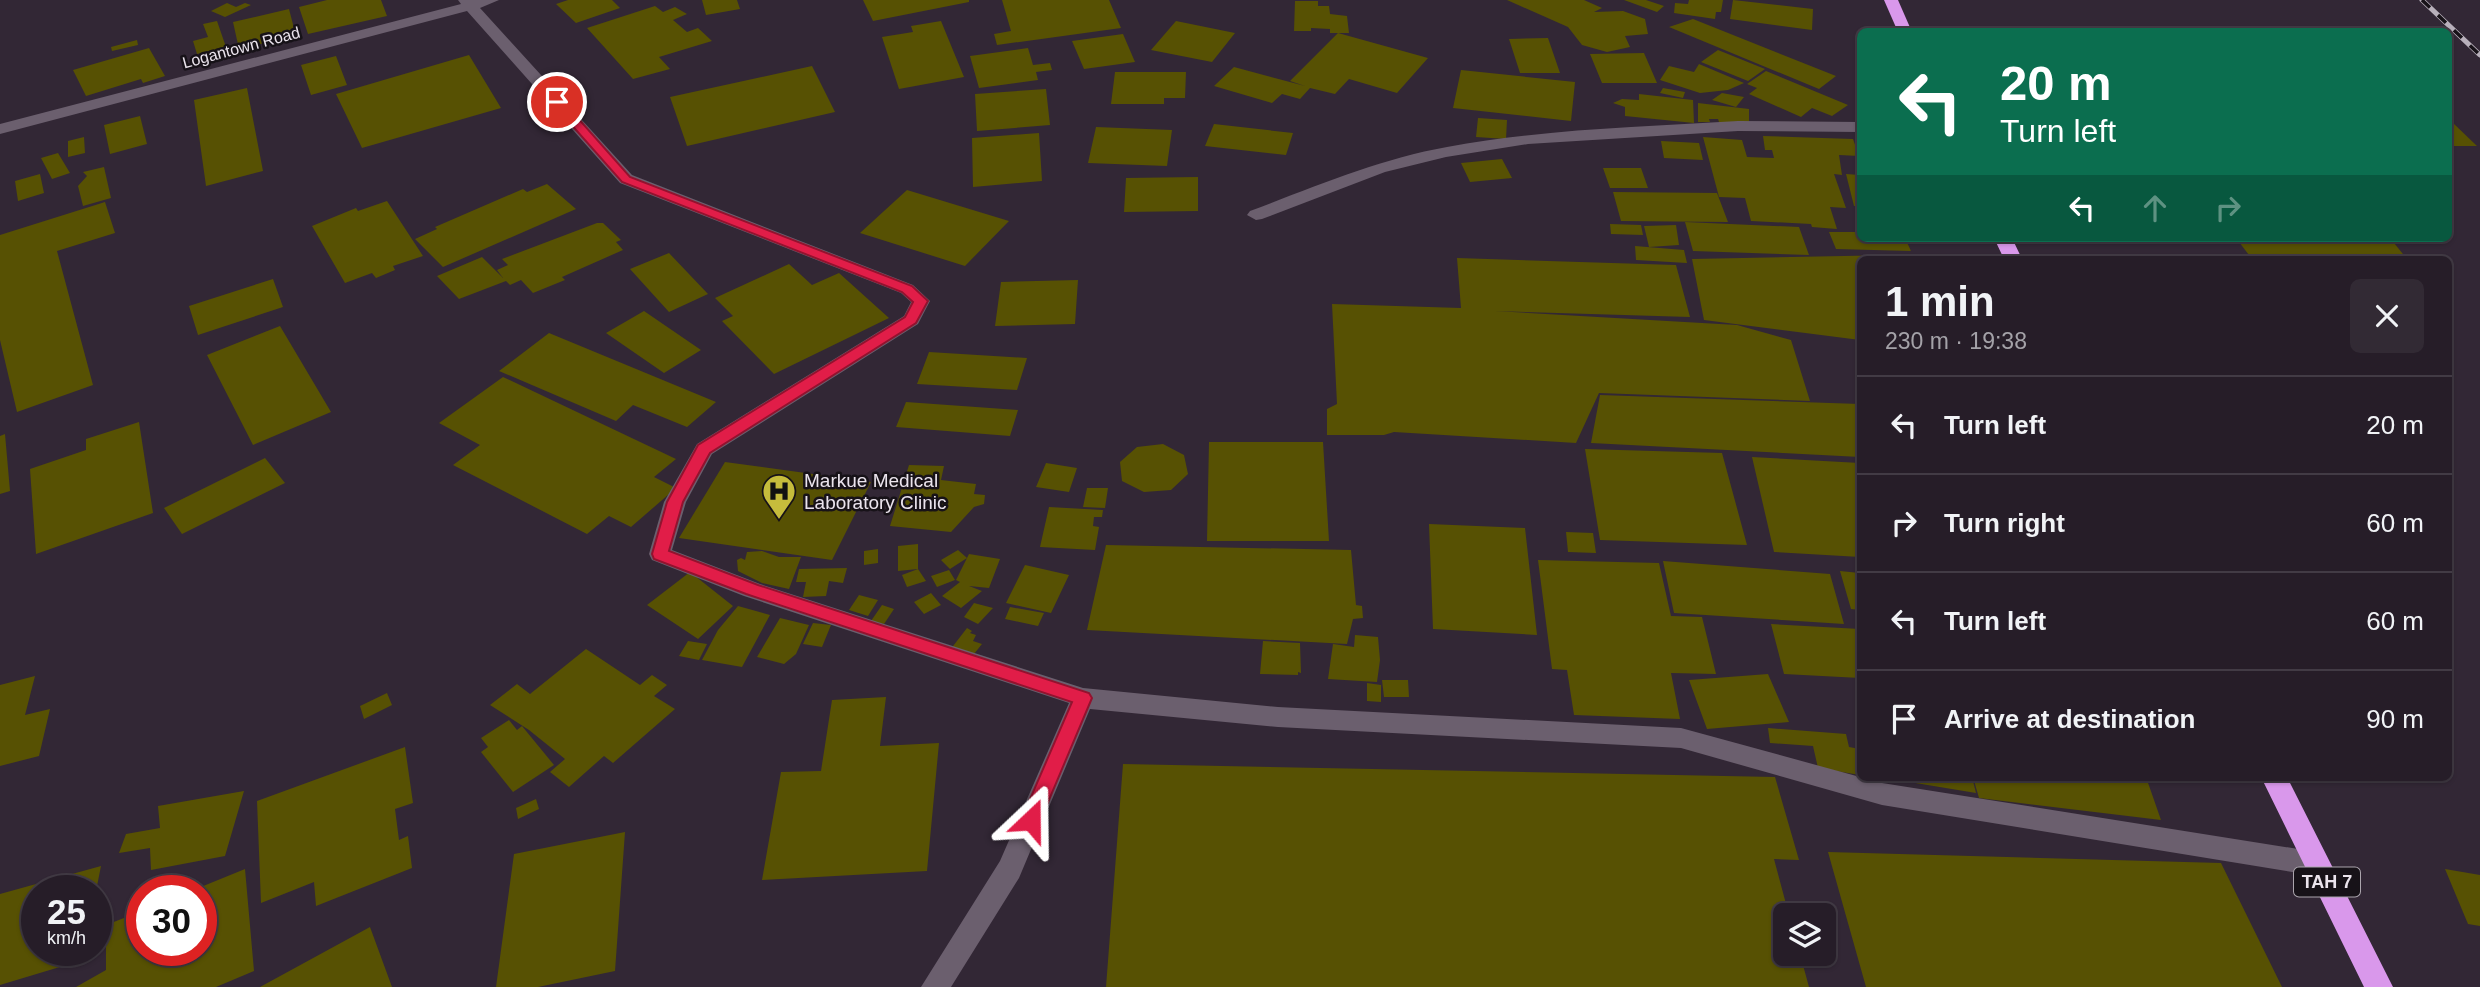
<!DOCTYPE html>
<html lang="en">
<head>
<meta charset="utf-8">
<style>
	body { margin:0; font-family:Helvetica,sans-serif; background:#322a34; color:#f1f3f6; height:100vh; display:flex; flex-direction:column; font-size:26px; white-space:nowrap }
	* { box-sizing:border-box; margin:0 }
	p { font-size:23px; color:#a4a2a8 }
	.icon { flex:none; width:38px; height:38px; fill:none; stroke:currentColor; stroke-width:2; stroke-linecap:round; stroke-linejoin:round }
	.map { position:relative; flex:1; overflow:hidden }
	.sheet { position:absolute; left:1857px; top:256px; width:595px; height:525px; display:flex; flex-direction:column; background:#261d28; border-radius:10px; box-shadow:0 2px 5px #0004,0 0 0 2px #423b45 }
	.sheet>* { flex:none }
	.hud { position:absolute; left:1857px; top:28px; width:595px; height:214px; border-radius:10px; box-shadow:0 2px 5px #0004,0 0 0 2px #423b45; background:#0b6e4f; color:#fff; overflow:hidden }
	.fabs { position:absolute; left:1773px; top:903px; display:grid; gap:14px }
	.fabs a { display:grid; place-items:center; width:63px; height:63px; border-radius:10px; background:#261d28; box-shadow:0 2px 5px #0004,0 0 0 2px #423b45; font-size:35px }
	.speed { position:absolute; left:21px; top:875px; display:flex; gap:14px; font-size:35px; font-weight:700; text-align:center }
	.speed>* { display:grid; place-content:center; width:91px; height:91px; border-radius:50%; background:#261d28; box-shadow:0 2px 5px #0004,0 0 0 2px #423b45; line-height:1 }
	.speed small { font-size:18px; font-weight:400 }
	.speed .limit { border:10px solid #d22; background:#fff; color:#111 }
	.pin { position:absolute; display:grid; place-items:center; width:60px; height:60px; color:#fff; margin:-30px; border:4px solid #fff; border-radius:50%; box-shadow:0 2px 7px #0007 }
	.me { position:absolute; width:77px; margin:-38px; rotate:23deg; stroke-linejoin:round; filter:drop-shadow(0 0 5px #0008) }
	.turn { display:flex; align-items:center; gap:24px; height:147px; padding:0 28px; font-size:32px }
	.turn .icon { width:91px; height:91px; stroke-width:2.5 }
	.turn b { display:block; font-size:49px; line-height:60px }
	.lanes { display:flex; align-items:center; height:66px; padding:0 28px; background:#0003; justify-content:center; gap:35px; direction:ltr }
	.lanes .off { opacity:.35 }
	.round { display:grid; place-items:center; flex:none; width:74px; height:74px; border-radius:10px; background:#322a34 }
	.overview { display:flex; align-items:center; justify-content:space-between; height:119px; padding:0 28px }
	h1 { font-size:42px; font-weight:700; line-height:52px }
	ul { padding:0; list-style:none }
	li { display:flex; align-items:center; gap:21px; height:98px; padding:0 28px; border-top:2px solid #423b45 }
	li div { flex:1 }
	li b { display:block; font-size:26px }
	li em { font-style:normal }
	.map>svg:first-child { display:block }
	.building { fill:#575103 }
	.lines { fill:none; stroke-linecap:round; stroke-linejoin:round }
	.minor { fill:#6b5f6e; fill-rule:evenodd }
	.highway { fill:#d998eb; fill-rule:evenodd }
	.rail-casing { stroke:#b8b0bb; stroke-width:5 }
	.rail { stroke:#171218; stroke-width:3.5; stroke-dasharray:11; stroke-linecap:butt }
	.route { fill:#e11d48; stroke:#92132f; stroke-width:2 }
	.labels { text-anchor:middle; stroke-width:5; stroke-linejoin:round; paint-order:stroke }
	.far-street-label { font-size:16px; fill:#ebe4ed; stroke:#171218 }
	.shield { fill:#171218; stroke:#aba5ad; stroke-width:2 }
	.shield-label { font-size:18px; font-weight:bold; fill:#ebe4ed }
	.poi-label { font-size:19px; fill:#ebe4ed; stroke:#171218; text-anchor:start }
</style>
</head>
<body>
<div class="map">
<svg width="2480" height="987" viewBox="0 0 2480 987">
	<rect width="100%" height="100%" fill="#322735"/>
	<path class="building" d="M327,0H381L387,16L308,34L299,7Z
		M568,0H612L620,8L576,23L556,4Z
		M702,0H737L740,9L706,15Z
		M863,0H969V2L873,21Z
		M1002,0H1109L1121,28L997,45L994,34L1011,31Z
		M1507,0H1584L1602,8L1594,12L1623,11L1645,19L1648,34L1625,36L1630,47L1607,52L1582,45L1568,27Z
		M1624,0H1646L1664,6L1657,12Z
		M1689,0H1723L1721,12H1716L1715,19L1674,13L1675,3L1688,4Z
		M1733,0L1813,9L1812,30L1730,19Z
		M1295,1H1318V6H1329L1330,14L1347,16L1349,33H1330V29L1311,28V31H1294Z
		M227,3L236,7L245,3L251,5L225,17L211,11Z
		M655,6L663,12L675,7L687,14L673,20L687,32L698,28L712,41L659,57L670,69L633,79L587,28Z
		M289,9L296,36L239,49L233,22Z
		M1693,19L1836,76L1819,89L1669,27Z
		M217,21L226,47L197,54L193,41L208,37L203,24Z
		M941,21L964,77L899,89L882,37L913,32L911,26Z
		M1176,21L1235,33L1212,62L1151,50Z
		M1338,33L1428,58L1397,93L1349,79L1335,94L1310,88L1300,99L1282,94L1272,103L1214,86L1234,67L1305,86L1290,81Z
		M1123,34L1135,62L1084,69L1072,41Z
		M1548,38L1560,73H1520L1509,39Z
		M137,40L138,45L112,51L111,47Z
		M149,48L165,76L143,83L141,79L86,96L73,70Z
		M1028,48L1033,65L1050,63L1052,70L1036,72L1038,80L979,88L970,56Z
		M1718,50L1765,69L1748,81L1701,62Z
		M1644,53L1657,83H1602L1590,54Z
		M469,55L501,108L362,148L336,94Z
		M336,56L347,85L311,95L301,65Z
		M1699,64L1744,83L1728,90L1700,93L1660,80L1669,66L1694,72Z
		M812,66L835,112L687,146L670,97Z
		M1461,70L1575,82L1571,121L1453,108Z
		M1766,71L1848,105L1832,116L1812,108L1801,117L1749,94L1757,88L1747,84Z
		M1115,72H1186L1185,98H1164V104H1111Z
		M247,88L263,171L206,186L194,100Z
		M1663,88L1685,92L1683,98L1660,93Z
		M1046,89L1050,125L977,131L975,94Z
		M1722,93L1744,97L1736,107L1712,100Z
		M1639,94L1693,100L1694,123L1625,116V107L1613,103L1622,99L1639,100Z
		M1698,103L1749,109V122H1719L1718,119H1709L1710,122H1698Z
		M140,116L147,144L110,154L104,125Z
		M1478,118L1507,120L1506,139L1476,137Z
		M2448,123H2453L2477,146H2451L2448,143Z
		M1214,124L1293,133L1286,155L1205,146Z
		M1096,127L1172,130L1167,166L1088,163Z
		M1039,133L1042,181L973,187L972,138Z
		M1763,136L1853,139L1859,156L1839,155L1842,175L1834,174L1846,208L1830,207L1837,229L1812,227L1811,224L1751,221L1745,198L1719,197L1703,137L1742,140L1747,157L1774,158L1772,150H1765Z
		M84,137L85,153L68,157V141Z
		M1661,141L1699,143L1703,160L1664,158Z
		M58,153L70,173L52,179L41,158Z
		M1502,159L1512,178L1470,182L1461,163Z
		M104,167L111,198L83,206L78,186L87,176L83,172Z
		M1603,168H1641L1648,188H1610Z
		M40,174L44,193L18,201L15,181Z
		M1846,174L1860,175V206H1854Z
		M1198,177V211L1124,212L1126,178Z
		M547,184L576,209L443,267L415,239L437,229L435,227L523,189L527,192Z
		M907,190L1009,221L965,266L860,233Z
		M1613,192L1717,193L1728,222L1621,221Z
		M387,201L423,256L393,266L395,270L376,278L372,273L345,283L312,226L356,208L358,211Z
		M105,202L115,233L57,251L93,385L17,412L0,340V235Z
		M1685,222L1799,227L1809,255L1693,251Z
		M597,223H603L621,240L616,242L623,250L562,277L565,280L533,293L521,280L510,285L506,281L459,299L437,276L482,257L503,278L497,270L508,265L502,259Z
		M1610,224L1641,225L1643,235L1611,234Z
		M1676,225L1679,245L1649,247L1644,226Z
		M1829,232H1860V238H1905L1911,251L1836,249Z
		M2236,238H2390L2407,259H2252Z
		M1635,246L1684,250L1687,263L1636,260Z
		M669,253L708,294L669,312L630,269Z
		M1896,255L1898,259H1860V340L1704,320L1692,259Z
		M1457,258L1676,265L1690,317L1495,311L1737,325L1791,340L1810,401L1599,393L1576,443L1394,432L1384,435H1327V409L1337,404L1332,304L1461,308Z
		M789,264L812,285L839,273L889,318L774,374L722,321L733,316L715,298Z
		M273,279L283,307L198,335L189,306Z
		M1078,280L1075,324L995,326L1001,282Z
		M644,311L701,350L664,373L606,333Z
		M280,326L331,412L253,445L207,355Z
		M549,333L716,402L687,427L633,405L616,421L499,371Z
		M929,352L1027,358L1017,390L917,384Z
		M503,377L676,459L654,477L676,488L631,527L609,516L587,534L453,465L480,445L439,423Z
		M1600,395L1860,404V457L1591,443Z
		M906,402L1018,410L1010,436L896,427Z
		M139,422L153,513L36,554L30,469L86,450V439Z
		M5,434L10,491L0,494V436Z
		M1209,442H1323L1329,541H1207Z
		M1163,444L1184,455L1188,474L1171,490L1144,492L1122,481L1120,462L1137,447Z
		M1585,449L1722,453L1747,545L1600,540Z
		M1752,457L1860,463V557L1774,552Z
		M265,458L285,483L182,534L164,508Z
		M725,462L871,482L832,560L679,538Z
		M1046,463L1077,468L1069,492L1036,487Z
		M909,465L944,466L941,480L976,484L974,494L985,495L984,504L974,507L951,532L890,526Z
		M1087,488H1108L1105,508L1083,507Z
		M1049,507L1103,510L1102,517H1094L1093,526L1099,527L1095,550L1040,547Z
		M1429,524L1525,528L1537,635L1433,629Z
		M1566,532L1593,533L1596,553L1568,552Z
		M918,544V569L926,581L907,587L902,575L918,569L898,571V546Z
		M1106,545L1351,550L1356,605L1362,606L1363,618L1353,619L1347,644L1087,630Z
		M878,549V563L864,565V551Z
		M958,550L967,558L950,569L941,560Z
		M762,551L779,557H801L789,589L762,583L738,571L737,560L741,558L745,560L747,552Z
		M969,554L1000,559L989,588L969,586L982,591L961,608L942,596L960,582L956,580Z
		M1538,560L1659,563L1671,616L1702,617L1716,674L1671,673L1680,719L1574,715L1567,670L1552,669Z
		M1663,561L1830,574L1844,624L1674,613Z
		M1025,565L1069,575L1051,613L1006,603Z
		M847,568L843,583L829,581L826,596L803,597L806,582H796L799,569Z
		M949,570L955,580L937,587L931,576Z
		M1840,571L1860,573V610L1851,609Z
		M690,572L733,606L698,639L647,605Z
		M931,593L941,605L924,614L914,602Z
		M859,595L878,600L868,616L849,610Z
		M974,603L993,608L978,624L964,617Z
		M882,605L894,609L884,624L871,621Z
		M738,606L770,615L742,667L702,660L718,630Z
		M1010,607L1044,613L1038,626L1005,619Z
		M780,618L809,625L796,654L784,664L757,657Z
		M813,623L831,625L822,647L803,644Z
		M1771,624L1860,629V678L1784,674Z
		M967,628L972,631L970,633L976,635L973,641L982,644L970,659L950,650Z
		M1355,635L1378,637L1380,660L1377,682L1328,679L1333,644L1354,647Z
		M688,641L707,644L699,660L679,656Z
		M1263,641L1300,643L1301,673L1298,672V675L1260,674Z
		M586,649L640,685L652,675L667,685L654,696L675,709L613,763L604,756L569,787L550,772L565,759L529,730L490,705L517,684L530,694Z
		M1768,674L1789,722L1707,729L1689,680Z
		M35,676L25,715L50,709L39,756L0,766V685Z
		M1382,680H1408L1409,697H1384Z
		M1367,683L1381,685V702L1367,701Z
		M387,693L392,705L364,719L360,706Z
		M886,697L880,746L939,743L927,871L762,880L781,772L821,771L832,700Z
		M509,720L517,730L522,726L554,765L513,792L481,752L488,747L481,738Z
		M1768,728L1846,734L1849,747L1860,749V775L1818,768L1813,746L1770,743Z
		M405,747L413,803L395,809L399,840L408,836L412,868L316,906L314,882L261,903L257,801Z
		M1123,764L1775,777L1799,860L1774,859L1789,915H1785V954H1800L1809,987H1106Z
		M1885,777H1972L1976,793L1885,778Z
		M1973,777H2146L2161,820L1979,798Z
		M244,791L225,856L151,870L150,848L119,853L126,834L160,828L158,806Z
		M536,799L539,809L518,819L516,808Z
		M625,832L615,971L538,987H496L514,854Z
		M1828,852L2221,863L2282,987H1866Z
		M101,866L96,891H37V950H85L83,960L0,985V894Z
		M245,869L254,971L216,987H76L106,970V925L142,911V950H201V891H191Z
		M2445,869L2480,875V926L2468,924Z
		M370,927L392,987H260Z"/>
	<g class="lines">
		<path class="minor" d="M458,0H499L480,8L632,175L913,285L930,301L918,324L712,454L686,502L672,550L760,584L1083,688L1278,707L1681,728L1882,783L2317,852L2326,856L2330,864L2326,872L2317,876L1882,805L1681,748L1278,727L1090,709L1019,878L951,987H921L1000,861L1069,703L744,596L652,560L649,554L664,502L697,444L904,316L911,302L901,293L620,183L467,11L0,134V124L461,4Z
			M1738,121L1860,122V132L1738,131L1528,144L1446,157L1385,172L1262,219L1256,220L1247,215L1250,211C1314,187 1379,159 1447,147C1543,129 1641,127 1738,121Z"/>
		<path class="highway" d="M1884,0H1898L1912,32H1898Z
			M1994,238H2012L2022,259H2004Z
			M2261,777H2287L2393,987H2364Z"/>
		<defs>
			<path id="rail" d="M2422,0L2480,55"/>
		</defs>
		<use href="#rail" class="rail-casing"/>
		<use href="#rail" class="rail"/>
	</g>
	<path class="route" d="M553,99H561L630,177L912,286L928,301L916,323L710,453L683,502L669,551L758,585L1089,693L1092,698L1038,826L1031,829L1024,826L1021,820L1072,702L746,594L654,559L652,554L667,502L698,445L905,317L913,302L902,292L622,182L553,104Z"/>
	<defs>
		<symbol id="hospital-pin" viewBox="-11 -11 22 30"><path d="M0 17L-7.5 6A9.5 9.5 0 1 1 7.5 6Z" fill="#c6bc3c" stroke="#171218"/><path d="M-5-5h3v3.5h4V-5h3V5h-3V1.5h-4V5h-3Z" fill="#111"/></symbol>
	</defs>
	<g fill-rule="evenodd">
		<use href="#hospital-pin" x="760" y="472" width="38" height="52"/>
	</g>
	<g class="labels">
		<g class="far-street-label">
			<text transform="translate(241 47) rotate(-15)" y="6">Logantown Road</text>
		</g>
		<rect class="shield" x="2294" y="867.5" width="66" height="29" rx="5"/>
		<g class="shield-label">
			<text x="2327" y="888">TAH 7</text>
		</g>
		<g class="poi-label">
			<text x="804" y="487">Markue Medical<tspan x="804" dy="22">Laboratory Clinic</tspan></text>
		</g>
	</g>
</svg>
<div class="fabs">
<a><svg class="icon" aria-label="layers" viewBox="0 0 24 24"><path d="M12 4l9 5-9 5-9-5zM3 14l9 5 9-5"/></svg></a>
</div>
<div class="speed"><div>25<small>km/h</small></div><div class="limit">30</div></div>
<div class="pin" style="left:557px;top:102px;background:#d93025"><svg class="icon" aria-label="arrive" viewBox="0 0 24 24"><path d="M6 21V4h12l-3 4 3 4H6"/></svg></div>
<svg class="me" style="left:1031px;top:820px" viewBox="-20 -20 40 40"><path d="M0-17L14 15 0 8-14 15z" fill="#e11d48" stroke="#fff" stroke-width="4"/></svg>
<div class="hud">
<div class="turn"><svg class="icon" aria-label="left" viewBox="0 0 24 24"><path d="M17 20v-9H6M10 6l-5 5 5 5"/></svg><div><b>20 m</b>Turn left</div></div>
<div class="lanes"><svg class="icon" aria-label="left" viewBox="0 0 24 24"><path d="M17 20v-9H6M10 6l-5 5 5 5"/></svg><svg class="icon off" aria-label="ahead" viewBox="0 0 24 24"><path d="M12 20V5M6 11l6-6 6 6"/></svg><svg class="icon off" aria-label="right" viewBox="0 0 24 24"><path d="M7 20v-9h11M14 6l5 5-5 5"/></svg></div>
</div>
<section class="sheet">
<div class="overview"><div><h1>1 min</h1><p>230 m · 19:38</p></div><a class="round"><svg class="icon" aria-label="close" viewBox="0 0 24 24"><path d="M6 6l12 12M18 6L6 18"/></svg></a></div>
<ul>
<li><svg class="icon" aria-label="left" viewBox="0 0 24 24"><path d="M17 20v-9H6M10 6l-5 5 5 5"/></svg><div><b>Turn left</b></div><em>20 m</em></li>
<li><svg class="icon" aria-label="right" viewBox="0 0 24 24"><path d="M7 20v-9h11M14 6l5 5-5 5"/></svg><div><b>Turn right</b></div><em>60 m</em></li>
<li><svg class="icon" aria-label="left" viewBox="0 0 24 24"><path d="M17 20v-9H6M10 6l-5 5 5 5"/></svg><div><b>Turn left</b></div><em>60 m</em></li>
<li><svg class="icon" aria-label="arrive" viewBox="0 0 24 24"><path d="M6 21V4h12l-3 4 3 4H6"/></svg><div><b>Arrive at destination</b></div><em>90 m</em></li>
</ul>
</section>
</div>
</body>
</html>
